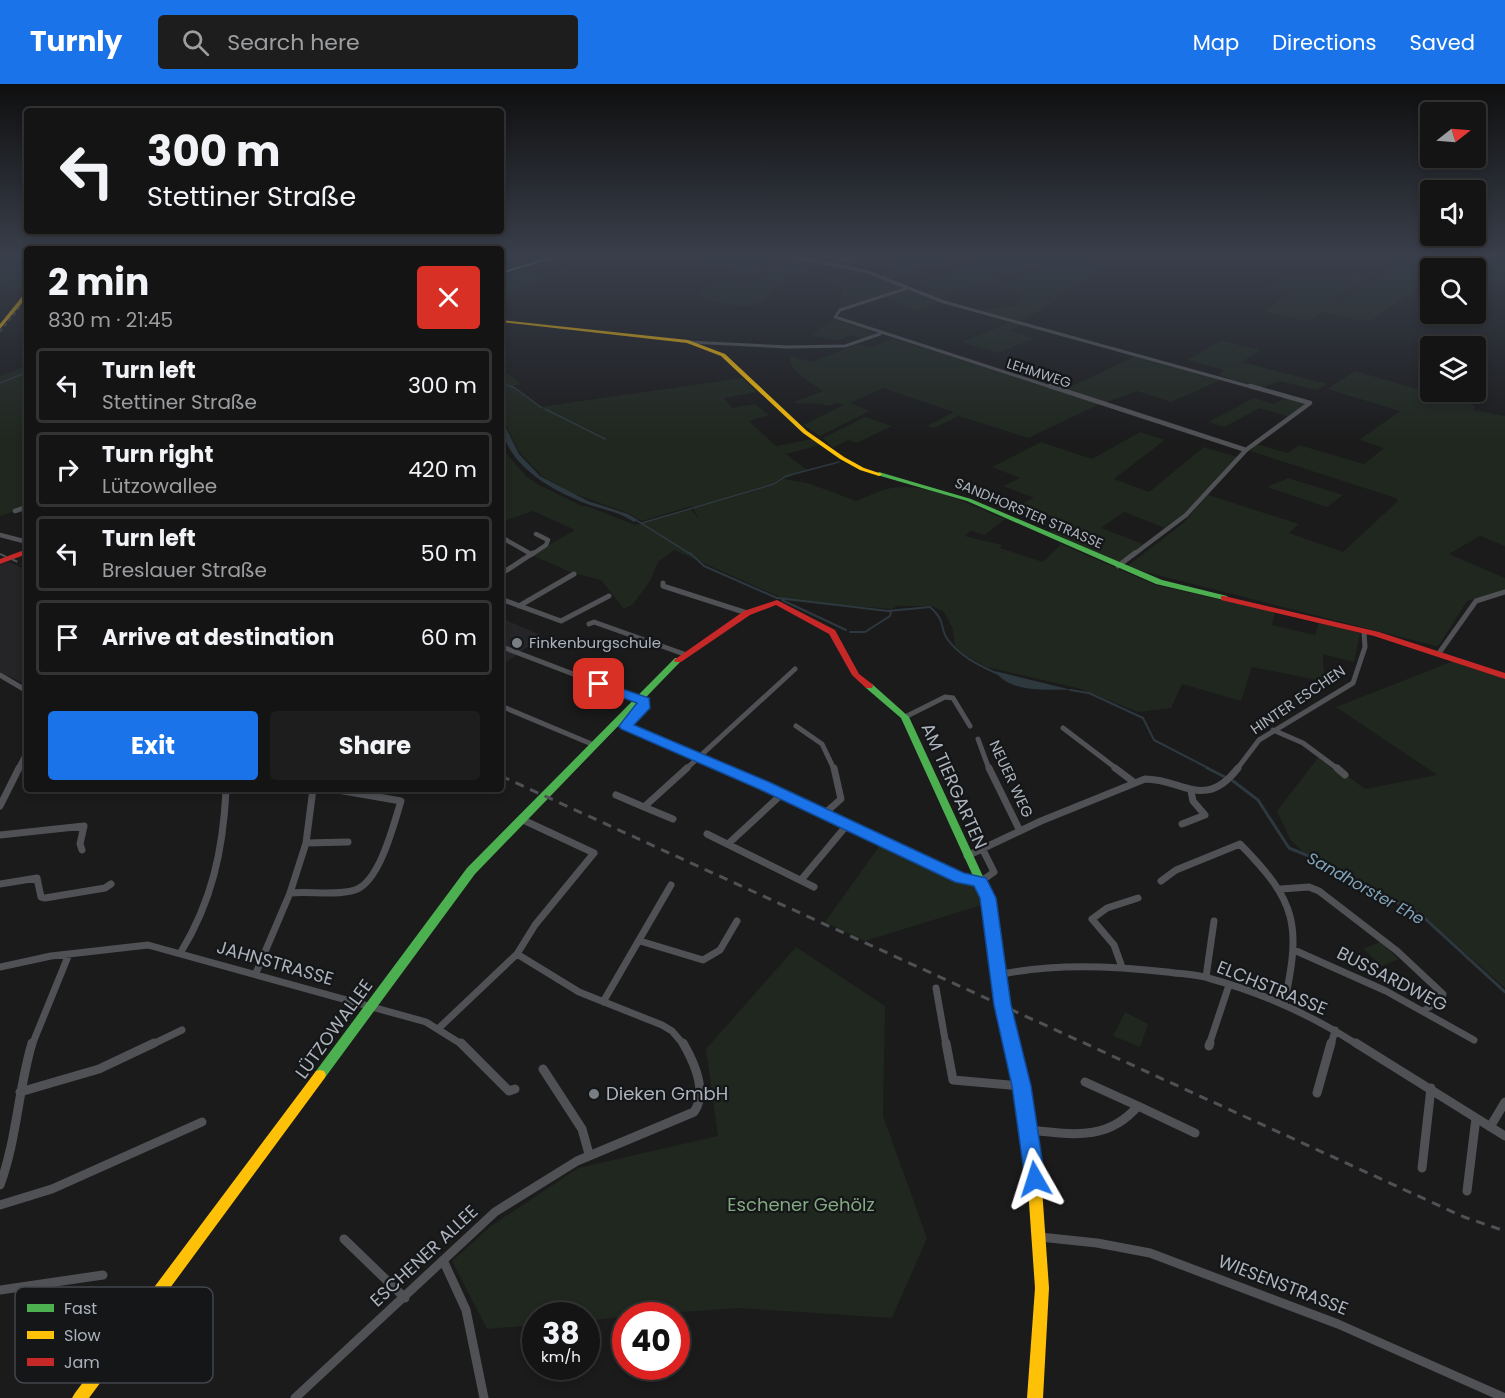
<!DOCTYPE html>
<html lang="en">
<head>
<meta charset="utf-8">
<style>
	body { margin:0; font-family:Poppins,sans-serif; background:#1d1d1e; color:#f1f3f6; height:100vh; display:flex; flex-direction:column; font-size:22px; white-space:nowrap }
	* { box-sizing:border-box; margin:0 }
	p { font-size:20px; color:#9d9ea0 }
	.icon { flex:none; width:33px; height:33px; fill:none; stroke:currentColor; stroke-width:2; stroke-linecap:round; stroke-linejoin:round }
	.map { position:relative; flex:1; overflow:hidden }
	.sheet { position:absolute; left:24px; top:162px; width:480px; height:546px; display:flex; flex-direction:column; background:#141415; border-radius:6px; box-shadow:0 3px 9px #0003,0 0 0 2px #333334 }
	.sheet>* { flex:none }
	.hud { position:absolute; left:24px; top:24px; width:480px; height:126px; border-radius:6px; box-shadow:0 3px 9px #0003,0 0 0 2px #333334; background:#141415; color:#f1f3f6; overflow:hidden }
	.needle { width:39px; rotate:73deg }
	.buttons { position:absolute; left:1420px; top:18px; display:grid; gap:12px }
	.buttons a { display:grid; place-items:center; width:66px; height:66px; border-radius:6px; background:#141415; box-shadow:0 3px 9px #0003,0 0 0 2px #333334; font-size:30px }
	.speed { position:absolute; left:522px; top:1218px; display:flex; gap:12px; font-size:30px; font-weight:700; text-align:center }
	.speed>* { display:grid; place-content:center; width:78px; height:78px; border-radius:50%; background:#141415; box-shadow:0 3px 9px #0003,0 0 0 2px #333334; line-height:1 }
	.speed small { font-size:15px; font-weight:400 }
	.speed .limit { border:9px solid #d22; background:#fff; color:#111 }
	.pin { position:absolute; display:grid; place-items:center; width:51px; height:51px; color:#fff; margin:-26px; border-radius:12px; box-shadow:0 3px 9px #0006 }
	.me { position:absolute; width:66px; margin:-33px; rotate:354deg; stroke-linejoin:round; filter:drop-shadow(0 0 4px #0008) }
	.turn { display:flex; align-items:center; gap:21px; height:126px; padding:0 24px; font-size:27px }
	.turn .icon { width:78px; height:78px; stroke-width:2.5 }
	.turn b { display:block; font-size:42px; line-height:51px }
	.round { display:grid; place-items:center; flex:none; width:63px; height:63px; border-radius:6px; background:#1d1d1e }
	.head { display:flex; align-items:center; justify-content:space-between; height:102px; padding:0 24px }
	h1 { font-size:36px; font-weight:700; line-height:45px }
	.primary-button { display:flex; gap:12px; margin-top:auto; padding:12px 24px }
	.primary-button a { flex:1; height:69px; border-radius:6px; background:#1a73e8; color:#fff; font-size:24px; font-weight:700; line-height:69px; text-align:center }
	.primary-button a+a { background:#1d1d1e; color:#f1f3f6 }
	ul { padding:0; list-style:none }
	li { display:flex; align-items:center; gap:18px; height:75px; margin:0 12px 9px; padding:0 12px; border:3px solid #333334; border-radius:6px }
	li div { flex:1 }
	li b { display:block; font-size:22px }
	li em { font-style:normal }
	header { display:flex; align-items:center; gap:36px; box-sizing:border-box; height:84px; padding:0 30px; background:#1a73e8; color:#fff }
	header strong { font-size:28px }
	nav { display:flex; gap:33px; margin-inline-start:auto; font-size:21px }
	.search { width:420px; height:54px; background:#1d1d1e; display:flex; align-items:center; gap:15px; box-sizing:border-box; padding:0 21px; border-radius:6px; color:#9d9ea0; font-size:22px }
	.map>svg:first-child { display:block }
	.built { fill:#252528 }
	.green { fill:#1f271f }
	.water { fill:#2d383f }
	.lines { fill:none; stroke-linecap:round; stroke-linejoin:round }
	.stream-far2 { stroke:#2d383f; stroke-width:1.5 }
	.stream-far1 { stroke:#2d383f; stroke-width:2 }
	.stream { stroke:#2d383f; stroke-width:3 }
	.street-far4 { stroke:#505155; stroke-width:3 }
	.street-far3 { stroke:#505155; stroke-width:4.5 }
	.street-far2 { stroke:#505155; stroke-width:5 }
	.street-far1 { stroke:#505155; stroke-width:7 }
	.street { stroke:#505155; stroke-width:9 }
	.fast { fill:#4caf50; fill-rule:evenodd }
	.slow { fill:#ffc107; fill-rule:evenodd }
	.jam { fill:#c62828; fill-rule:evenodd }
	.rail-far2 { stroke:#505154; stroke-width:1.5; stroke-dasharray:4 3; stroke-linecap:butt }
	.rail-far1 { stroke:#505154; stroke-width:2; stroke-dasharray:7 5; stroke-linecap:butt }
	.rail { stroke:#505154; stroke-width:3; stroke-dasharray:9 7; stroke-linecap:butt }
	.route { fill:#1a73e8; stroke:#114b97; stroke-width:1.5 }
	.poi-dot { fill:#797e85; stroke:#151618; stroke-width:2 }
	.labels { text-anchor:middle; stroke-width:4.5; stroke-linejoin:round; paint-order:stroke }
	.far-street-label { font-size:14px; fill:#acb3bd; stroke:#151618 }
	.poi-label { font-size:15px; fill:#acb3bd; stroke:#151618; text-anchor:start }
	.street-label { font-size:15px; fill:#acb3bd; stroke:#151618 }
	.water-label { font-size:16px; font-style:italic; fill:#82a4ba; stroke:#151618 }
	.near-street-label { font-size:18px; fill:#acb3bd; stroke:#151618 }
	.near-poi-label { font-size:18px; fill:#acb3bd; stroke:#151618; text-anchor:start }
	.near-park-label { font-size:18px; fill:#83a982; stroke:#151618 }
	.key { fill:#151618; stroke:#42454a; stroke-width:1.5 }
	.key-label { font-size:16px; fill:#acb3bd }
</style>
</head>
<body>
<header>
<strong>Turnly</strong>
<div class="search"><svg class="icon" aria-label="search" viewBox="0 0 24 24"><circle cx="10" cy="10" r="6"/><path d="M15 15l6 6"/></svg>Search here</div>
<nav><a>Map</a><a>Directions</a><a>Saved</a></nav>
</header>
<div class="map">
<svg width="1505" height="1314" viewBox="0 0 1505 1314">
	<rect width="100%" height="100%" fill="#1b1b1c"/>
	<path class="built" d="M9,478L27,486V601L0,588V481Z
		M501,534L543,552L501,582Z"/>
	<path class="green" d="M0,173H27V200L19,205L0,203Z
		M663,173H759L756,175L769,178L758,184L771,185L788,178L812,186L805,190L791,188C782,197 774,209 764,216C745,230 710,215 694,213L720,195L753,199L762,192L730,187L732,186L719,184L723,180L660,175Z
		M911,173H963L889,195L877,191L890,186L881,183L883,181Z
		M999,173H1069L941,214L924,210L934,206L915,199Z
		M1406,173H1505V203L1476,196V184H1431V196L1368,238L1323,228L1307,237L1264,228L1289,209L1265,204L1294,189L1345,193L1352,187L1375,190L1336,215L1342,216Z
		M1072,174L1112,180L1021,238L981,227C998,221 1005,226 1023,220L1017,217L1024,213L993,200Z
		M573,184L501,214V195L514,191L510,188L523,185L541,190Z
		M837,191L859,200L878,193L906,204L839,226L842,205L825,196Z
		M908,205L937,216L939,218L916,226L885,213Z
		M832,236L838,237L877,250L863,255L851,251L839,256L810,252Z
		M1011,238L1023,241L1010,247L1033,254L999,269L962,258Z
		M893,255L898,256L1100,320L1028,354L959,332L934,344L927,342L954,328L883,304L850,319L870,327L820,352L803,341L844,321L837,319L829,322C815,317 803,322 794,318L823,307C811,298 788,288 790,272L812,278L857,260L871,263Z
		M1221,257L1260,266L1242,278L1327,300L1316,306L1280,297L1261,304L1218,291L1224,286L1187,276Z
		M1135,272L1221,296L1171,318L1137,307L1104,319L1064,306Z
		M27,282V423L0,432V292Z
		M1355,287L1476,322L1473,326L1505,332V462L1480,452L1449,470L1505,494V506L1467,517L1439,561L1436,562L1126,483L1182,440L1208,411L1299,440L1289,449L1343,468L1398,417L1396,414L1250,367L1257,360L1287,369L1299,361L1364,380L1384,364L1359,356L1400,327L1327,305Z
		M508,290L521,300L513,302L540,323L742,294L757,308L724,314L732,324L755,320L769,331L749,337L776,362L812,355L820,361L786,370L807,386L784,395L808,399L856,417C867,413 880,406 891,404C932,398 967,421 1005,435L985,451L970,447L965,452L1002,461L1000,464L1043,478L1061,460L1155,501L1275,528L1272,541L1315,551L1319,538L1360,549L1354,578L1323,570V583L1327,598L1252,583L1241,617L1182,600L1171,624L1138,628L1081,605L987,583L960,568L955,562L952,543L944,528L932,522H897L892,525L789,517L674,466L658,478L650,497L633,520L624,525L601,496L573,489L531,471L575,446L533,427L501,438V368H505L526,392L537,400L582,422H587L635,441L690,424L699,435L692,422L642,437L630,430L572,409L542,392L519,368L501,332V292Z
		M1254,314L1273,320L1285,314L1306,320L1290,333L1260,324L1224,343L1208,338Z
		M865,333L892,342L857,359L848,356L833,364L823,354Z
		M1140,348L1165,356L1114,395L1149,408L1204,363L1237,373L1183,431L1165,444L1124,428L1101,444L1143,460L1119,480L1048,448L1065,438L1021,420L1034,414L1003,402L1020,394L992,383L1041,358L1092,375Z
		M1288,394L1343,411L1327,423L1267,403Z
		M1456,576L1505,594V904L1418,827L1375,807L1330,779L1303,768L1290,755L1277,727L1320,671L1365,705L1437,691L1336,623Z
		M881,760L958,798L976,801L985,820L865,857L825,838Z
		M1380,858L1399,875L1382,882L1363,865Z
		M796,863L885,922L883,1032L927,1154L892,1234L738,1224L626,1232L587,1237L586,1232H536L535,1241L487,1245L452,1177L491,1142L578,1084L718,1052L706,965Z
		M1125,928L1148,940L1140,963L1113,952Z"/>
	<path class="water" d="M501,334L519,370L540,392L588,417L628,430L638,436L634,438C620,428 604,426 587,420C551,406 501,379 501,334Z
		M995,587L1072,606C1048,605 1010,610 995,587Z"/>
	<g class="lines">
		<path class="stream-far2" d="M0,299L25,289L24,286
			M501,299L515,304L542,324
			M545,325L605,355
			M636,436L692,471
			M642,439L774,400L786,392L839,378"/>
		<path class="stream-far1" d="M690,469L704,482L777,514
			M778,514L888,527L930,523C947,538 939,544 948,556C960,572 978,581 998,590
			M782,516L846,546
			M850,548H865L890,532L891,527
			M1070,606L1089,609L1143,634L1154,656L1210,685"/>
		<path class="stream" d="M1207,684L1225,693
			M1233,697L1258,716L1289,764L1326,779L1364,803L1420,830L1505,908"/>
		<path class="street-far4" d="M794,173L868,188L944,218L1255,304
			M833,179L856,173
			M908,204L840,226L835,233L1054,304
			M688,258L788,263L845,262L880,250"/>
		<path class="street-far3" d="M1050,302L1246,366
			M1250,302L1310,319
			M15,427L27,423
			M0,451L27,458
			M501,453L531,470
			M531,471L546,461L548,456L536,450
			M1133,471L1186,431L1246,366L1310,319"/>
		<path class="street-far2" d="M1118,482L1135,469
			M501,490L533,469
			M663,499V502L747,529
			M501,515L561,537L609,512
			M519,522L574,490
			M589,540L594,538L684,570
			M505,564L644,617V624L625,642
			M1439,569L1476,517L1505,508
			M0,591L27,607
			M501,622L594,661
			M905,633L945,613L953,614L970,642
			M615,639L724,685
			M796,642L822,660L834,685
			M1063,644L1117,685
			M1273,646L1303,659L1338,685
			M978,655L989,685
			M18,685L27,667
			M686,685L795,585
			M1237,685L1259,656L1353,599L1365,563L1364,548"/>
		<path class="street-far1" d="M720,684L960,794L980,798L994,788L982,764
			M989,684L1020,747
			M1115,684L1135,699
			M1337,684L1345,691
			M616,711L644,723L687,684
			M0,722L19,684
			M644,723L673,735
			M824,730L841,715L834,684
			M1182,740L1205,731L1193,717L1191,707
			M707,750L814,803
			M0,751L84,742L80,760L82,766
			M306,759L348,758
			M728,760L782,710
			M967,772L1041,737L1145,695C1183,695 1205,727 1238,684
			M801,796L847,741
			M1161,797L1176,786L1240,760C1298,819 1301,841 1284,921
			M0,800L37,794L41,813L45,814L105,804L111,800
			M1281,805L1309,803L1319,807L1397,867L1443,910L1442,914L1425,926
			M290,809C310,807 336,812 355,806C380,798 394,739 401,717L332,705
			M640,857L703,876L720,866L737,837
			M1294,866L1386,907L1474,956
			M181,868C212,817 223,766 226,707L229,705
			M517,870L579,908L662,941L672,947L684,961
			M0,883L51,872L148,861L426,938L463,961
			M1122,883L1114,861L1092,835L1107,824L1138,814
			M256,889L290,809L306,759L313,705
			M998,891C1053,879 1112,882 1167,888C1180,890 1195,890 1208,894C1260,908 1313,932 1358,961
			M1206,893L1214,837
			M936,904L946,961
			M603,918L671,801
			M439,944L517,870L535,841L594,769L521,735
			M32,961L69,870
			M151,961L182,946
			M1209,961L1229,901
			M1331,961L1335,946"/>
		<path class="street" d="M461,959L509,1007L515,1005
			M946,959L953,996L1021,1002
			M1356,959L1505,1052
			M1209,962L1210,959
			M543,985L582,1045L589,1070
			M1085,998L1138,1022
			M20,1008L99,985L154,959
			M1317,1009L1331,959
			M1490,1043L1505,1018
			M1029,1046C1071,1050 1107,1058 1138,1022L1195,1049
			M1422,1084L1431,1004
			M0,1101C17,1055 18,1006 32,959
			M1467,1107L1476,1034
			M0,1121L52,1105L202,1038
			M1040,1153L1097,1159L1150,1169L1338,1240L1505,1314
			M344,1155L405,1214
			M443,1176L466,1226L484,1314
			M0,1206L103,1191
			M295,1314L495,1128L577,1077L694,1028C708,1008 694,978 683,959"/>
		<path class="fast" d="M549,173H557L501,190V188Z
			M879,388L971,415L1162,496L1227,512L1228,514L1224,516L1156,500L967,417L877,391L876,390Z
			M675,574H681L682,576L475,790L324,995L320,996L316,995L314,991L316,987L467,784Z
			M869,599L872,600L909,633L993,814L1009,921L1033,1039L1031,1043L1027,1044L1023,1043L1021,1039L997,921L983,814L901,634L866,604L865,602L866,600Z"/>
		<path class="slow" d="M25,209H27V213L0,245V240Z
			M501,236L688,256L725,270L807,347L844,373L864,384L882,390L879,392L860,386L840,375L803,349L721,272L687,259L501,238Z
			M320,986L324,987L326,991L324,995L89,1314H72L75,1309L316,987Z
			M1027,1034L1031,1035L1033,1039L1040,1076L1049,1204L1043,1314H1027L1035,1204L1026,1076L1021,1039L1023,1035Z"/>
		<path class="jam" d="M27,465V470L0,480V475Z
			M1221,512H1224L1379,548L1505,589V595L1374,552L1221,516Z
			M777,516L835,546L859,590L872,600L873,602L872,604H866L852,591L829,550L776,521L750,531L681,578H675L674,576L744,527Z"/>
		<path class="rail-far2" d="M0,248L27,214"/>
		<path class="rail-far1" d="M0,470L27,482"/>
		<path class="rail" d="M501,692L1464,1133L1505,1147"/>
	</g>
	<linearGradient id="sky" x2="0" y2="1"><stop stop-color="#0f0f0f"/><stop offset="0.48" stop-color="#393f4b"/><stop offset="1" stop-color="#393f4b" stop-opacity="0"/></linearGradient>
	<rect width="1505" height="357" fill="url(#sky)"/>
	<path class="route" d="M599,597L649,614L650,624L634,641L769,698L964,789L986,794L996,814L1011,921L1031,1002L1045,1095L1042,1101L1035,1104L1027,1101L1025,1095L1012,1002L994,921L980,814L974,802L955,798L759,705L621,645L619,642L637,619L594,603V598Z"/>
	<g class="poi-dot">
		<circle cx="517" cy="559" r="6"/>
		<circle cx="594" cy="1010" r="6"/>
	</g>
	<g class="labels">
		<g class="far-street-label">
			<text transform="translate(1039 289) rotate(18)" y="5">LEHMWEG</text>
			<text transform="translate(1029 429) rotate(23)" y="5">SANDHORSTER STRASSE</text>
		</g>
		<g class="poi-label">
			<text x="529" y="564">Finkenburgschule</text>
		</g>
		<g class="street-label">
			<text transform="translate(1298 616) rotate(-34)" y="5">HINTER ESCHEN</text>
			<text transform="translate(1011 695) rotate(65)" y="5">NEUER WEG</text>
		</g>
		<g class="water-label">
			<text transform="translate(1366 804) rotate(29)" y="6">Sandhorster Ehe</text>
		</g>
		<g class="near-street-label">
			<text transform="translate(954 702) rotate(66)" y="6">AM TIERGARTEN</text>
			<text transform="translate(275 879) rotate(16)" y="6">JAHNSTRASSE</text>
			<text transform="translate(1392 895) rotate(27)" y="6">BUSSARDWEG</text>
			<text transform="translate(1272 904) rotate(22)" y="6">ELCHSTRASSE</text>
			<text transform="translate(334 945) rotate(-54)" y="6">LÜTZOWALLEE</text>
			<text transform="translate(424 1172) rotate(-43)" y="6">ESCHENER ALLEE</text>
			<text transform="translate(1283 1201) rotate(21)" y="6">WIESENSTRASSE</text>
		</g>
		<g class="near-poi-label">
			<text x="606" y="1016">Dieken GmbH</text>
		</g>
		<g class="near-park-label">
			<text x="801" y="1127">Eschener Gehölz</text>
		</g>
	</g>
	<rect x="15" y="1203" width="198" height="96" rx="9" class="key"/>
	<rect x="27" y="1220" width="27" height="8" fill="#4caf50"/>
	<rect x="27" y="1247" width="27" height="8" fill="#ffc107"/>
	<rect x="27" y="1274" width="27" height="8" fill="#c62828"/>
	<g class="key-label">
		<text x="64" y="1230">Fast</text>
		<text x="64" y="1257">Slow</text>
		<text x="64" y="1284">Jam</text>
	</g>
</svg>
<div class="buttons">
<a><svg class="needle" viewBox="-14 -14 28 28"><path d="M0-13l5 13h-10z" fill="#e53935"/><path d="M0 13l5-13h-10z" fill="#9d9ea0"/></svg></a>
<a><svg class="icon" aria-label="sound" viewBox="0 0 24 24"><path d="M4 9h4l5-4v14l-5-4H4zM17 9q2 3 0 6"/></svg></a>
<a><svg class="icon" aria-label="search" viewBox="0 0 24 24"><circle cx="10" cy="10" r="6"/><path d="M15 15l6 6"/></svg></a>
<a><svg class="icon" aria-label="layers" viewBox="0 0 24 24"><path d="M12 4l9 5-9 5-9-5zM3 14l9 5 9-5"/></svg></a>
</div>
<div class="speed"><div>38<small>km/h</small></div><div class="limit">40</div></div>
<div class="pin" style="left:599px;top:600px;background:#d93025"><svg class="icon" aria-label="arrive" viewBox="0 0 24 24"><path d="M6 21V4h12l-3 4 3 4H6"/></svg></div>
<svg class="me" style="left:1035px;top:1095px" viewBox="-20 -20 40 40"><path d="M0-17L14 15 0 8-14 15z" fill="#1a73e8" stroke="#fff" stroke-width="4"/></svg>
<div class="hud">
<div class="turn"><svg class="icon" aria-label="left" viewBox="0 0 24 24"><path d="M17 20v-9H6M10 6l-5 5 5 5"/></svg><div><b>300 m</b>Stettiner Straße</div></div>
</div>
<section class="sheet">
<div class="head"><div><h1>2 min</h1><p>830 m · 21:45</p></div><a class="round" style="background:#d93025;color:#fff"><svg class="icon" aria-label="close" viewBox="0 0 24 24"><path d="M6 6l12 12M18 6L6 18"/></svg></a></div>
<ul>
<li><svg class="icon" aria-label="left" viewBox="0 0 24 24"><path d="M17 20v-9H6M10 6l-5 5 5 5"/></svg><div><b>Turn left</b><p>Stettiner Straße</p></div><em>300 m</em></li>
<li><svg class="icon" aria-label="right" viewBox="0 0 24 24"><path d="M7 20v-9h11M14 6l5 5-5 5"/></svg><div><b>Turn right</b><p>Lützowallee</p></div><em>420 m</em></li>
<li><svg class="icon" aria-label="left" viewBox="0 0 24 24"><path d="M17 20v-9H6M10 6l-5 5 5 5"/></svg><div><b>Turn left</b><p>Breslauer Straße</p></div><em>50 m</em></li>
<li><svg class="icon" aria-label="arrive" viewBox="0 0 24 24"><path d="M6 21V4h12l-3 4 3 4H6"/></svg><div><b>Arrive at destination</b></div><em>60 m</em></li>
</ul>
<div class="primary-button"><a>Exit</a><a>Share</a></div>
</section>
</div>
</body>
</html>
